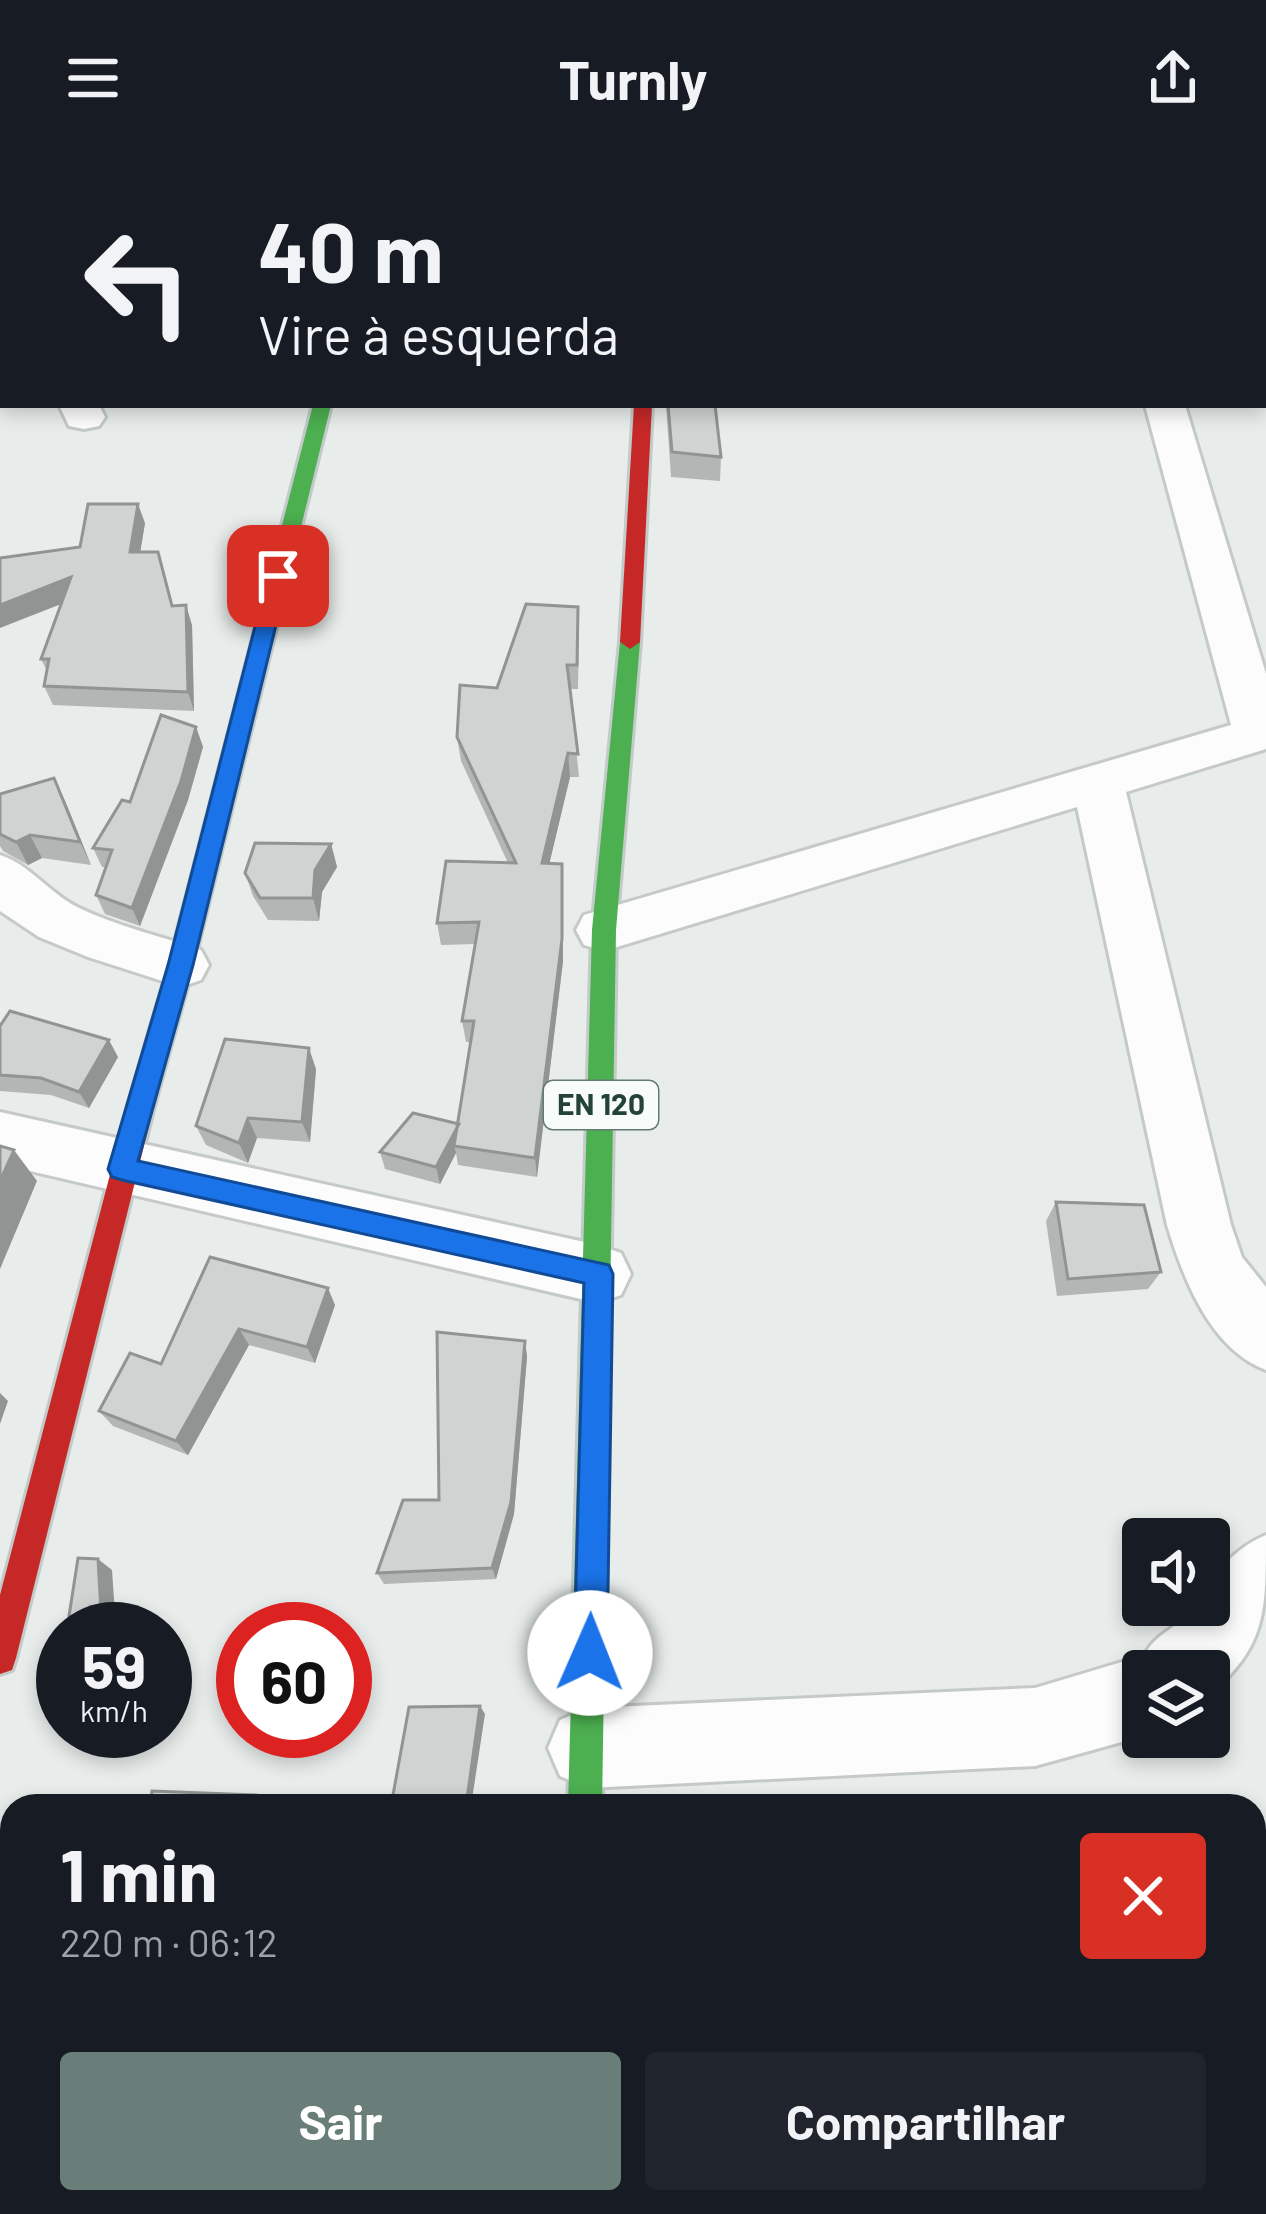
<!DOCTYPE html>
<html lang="pt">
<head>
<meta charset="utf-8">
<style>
	body { margin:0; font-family:Barlow,sans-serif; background:#20242c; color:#f1f3f6; height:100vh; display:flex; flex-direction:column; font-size:45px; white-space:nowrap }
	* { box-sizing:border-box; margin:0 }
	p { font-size:39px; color:#9ea1a6 }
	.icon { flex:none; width:66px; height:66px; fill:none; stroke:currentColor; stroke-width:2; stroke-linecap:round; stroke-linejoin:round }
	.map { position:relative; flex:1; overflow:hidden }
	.drawer { position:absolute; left:0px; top:1638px; width:1266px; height:420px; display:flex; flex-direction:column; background:#171b24; border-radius:36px 36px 0 0; box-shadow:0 6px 18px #0003 }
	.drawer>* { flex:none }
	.hud { position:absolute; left:0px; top:0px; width:1266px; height:252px; box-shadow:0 6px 18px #0003; background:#171b24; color:#f1f3f6; overflow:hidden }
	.fabs { position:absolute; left:1122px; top:1362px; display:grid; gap:24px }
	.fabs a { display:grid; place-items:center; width:108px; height:108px; border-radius:12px; background:#171b24; box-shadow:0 6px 18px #0003; font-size:60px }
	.speed { position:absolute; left:36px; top:1446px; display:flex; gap:24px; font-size:60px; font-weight:700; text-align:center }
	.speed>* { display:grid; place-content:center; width:156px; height:156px; border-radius:50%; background:#171b24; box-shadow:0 6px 18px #0003; line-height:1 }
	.speed small { font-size:30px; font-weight:400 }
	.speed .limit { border:18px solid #d22; background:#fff; color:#111 }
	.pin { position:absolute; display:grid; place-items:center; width:102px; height:102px; color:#fff; margin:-51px; border-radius:24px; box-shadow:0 6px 18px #0006 }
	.me { position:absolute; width:132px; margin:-66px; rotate:1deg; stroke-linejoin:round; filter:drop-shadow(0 0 9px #0008) }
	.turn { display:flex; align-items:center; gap:42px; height:252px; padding:0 60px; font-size:54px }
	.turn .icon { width:156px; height:156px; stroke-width:2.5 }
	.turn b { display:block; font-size:84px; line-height:102px }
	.round { display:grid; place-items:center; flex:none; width:126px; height:126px; border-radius:12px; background:#20242c }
	.headline { display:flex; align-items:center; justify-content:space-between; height:204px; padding:0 60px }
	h1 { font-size:72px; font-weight:700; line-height:90px }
	.action { display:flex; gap:24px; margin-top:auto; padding:24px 60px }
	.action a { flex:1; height:138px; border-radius:12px; background:#697e78; color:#fff; font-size:48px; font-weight:700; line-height:138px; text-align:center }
	.action a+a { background:#20242c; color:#f1f3f6 }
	header { display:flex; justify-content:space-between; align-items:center; height:156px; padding:0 60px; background:#171b24; font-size:54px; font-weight:700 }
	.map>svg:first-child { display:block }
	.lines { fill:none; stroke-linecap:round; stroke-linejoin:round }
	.street-casing { stroke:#c5cac8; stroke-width:6 }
	.fast-casing { stroke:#c3cbc8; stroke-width:6 }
	.jam-casing { stroke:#c3cbc8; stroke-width:6 }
	.street { fill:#fcfcfc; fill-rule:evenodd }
	.fast { fill:#4caf50; fill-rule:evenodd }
	.jam { fill:#c62828; fill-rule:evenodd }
	.wall { fill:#b2b6b5 }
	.shaded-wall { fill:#919493 }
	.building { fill:#cfd4d2; stroke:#919493; stroke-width:3 }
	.route { fill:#1a73e8; stroke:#114b97; stroke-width:3 }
	.labels { text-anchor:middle; stroke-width:9; stroke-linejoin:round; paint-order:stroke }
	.shield { fill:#f7fbf9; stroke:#637a73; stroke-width:3 }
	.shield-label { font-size:30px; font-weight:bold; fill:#24423a }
</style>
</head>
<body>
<header><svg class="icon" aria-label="menu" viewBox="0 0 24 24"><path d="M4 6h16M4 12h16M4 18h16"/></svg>Turnly<svg class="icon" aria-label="share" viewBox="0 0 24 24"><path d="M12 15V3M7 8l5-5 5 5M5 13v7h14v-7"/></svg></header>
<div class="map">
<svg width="1266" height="2058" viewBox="0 0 1266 2058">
	<rect width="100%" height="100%" fill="#e8edeb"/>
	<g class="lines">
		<defs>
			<path id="street" d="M0,0H24V3H3V12Z
				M133,0H168L170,3H135Z
				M363,0H397V3H363Z
				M1077,0H1111L1112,3H1078Z
				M1199,0H1233L1197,3Z
				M3,56V99L0,100V57Z
				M1263,206H1266V230H1263Z
				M59,249H99L105,261L99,270L84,273L69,270Z
				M1145,249H1185L1266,518V593L1126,636L1231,1069L1242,1101L1266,1131V1214C1210,1193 1183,1122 1167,1069L1077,651L604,795L584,789L576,774L584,759L604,753L1231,569Z
				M0,699C29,708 48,736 77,751C116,770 160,780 201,794L209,809L201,824L181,831L88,801L39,781L0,755Z
				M0,956L598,1089L621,1097L631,1118L621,1139L598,1147L0,1008Z
				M1266,1379C1266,1458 1266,1490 1209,1539V1515H1143V1580L1035,1610L588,1632L560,1620L548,1592L560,1564L588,1552L1035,1532L1145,1499C1154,1477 1184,1469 1198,1449H1209C1209,1416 1238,1391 1266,1379Z"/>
			<path id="fast" d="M642,0H656V3H642Z
				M313,249H331L193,809L155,946L151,954H133L129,946L169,809Z
				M630,479L640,486L616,774L602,1650H568L592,774L620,486Z
				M549,2046H589L588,2058H548Z"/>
			<path id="jam" d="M634,249H652L640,486L630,493L620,486Z
				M142,935L151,938L155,946L16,1502L12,1514L0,1518V1439L129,946L133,938Z"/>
		</defs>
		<use href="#street" class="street-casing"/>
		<use href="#fast" class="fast-casing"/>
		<use href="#jam" class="jam-casing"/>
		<use href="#street" class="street"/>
		<use href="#fast" class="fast"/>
		<use href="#jam" class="jam"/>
	</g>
	<path class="wall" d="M666,249H715L721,301L720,325L671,321Z
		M145,367L140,396L164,416L173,450L192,469L194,555L53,549L44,530L47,515L41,503L80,391Z
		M579,475L578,533H570L579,621H570L549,708H562L563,805L537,1021L458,1009L456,997L440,1028L385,1013L380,996L458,968L471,886H466L462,865L475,788L441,789L437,767L508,707L461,605L457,581L497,532Z
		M196,571L203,591L188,644L140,770L105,758L96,739L106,711H102L93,692L130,646Z
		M0,638L65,645L91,709L42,702L28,709L3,695L0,690Z
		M331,688L337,711L322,736L319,765L268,764L253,740L245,717Z
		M0,870L118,901L89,952L51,939L0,935Z
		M316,913L310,986L257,982L248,1007L206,989L196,970Z
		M1056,1046L1161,1116L1148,1133L1057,1140L1046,1065Z
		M210,1101L335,1149L315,1207L249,1189L188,1299L113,1270L99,1255L161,1208Z
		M525,1185L527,1201L514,1358L496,1423L384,1428L377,1417L439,1344Z"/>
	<path class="shaded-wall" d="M138,348L145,367L137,416L130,396Z
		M71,421L79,441L0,472V449Z
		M186,449L192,469L194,555L188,536Z
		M196,571L203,591L188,644L140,770L132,752Z
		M568,597L570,621L544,730L542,707Z
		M54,622L65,645L91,709L80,686Z
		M30,679L42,702L28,709L16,686Z
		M331,688L337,711L322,736L319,765L313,742L315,714Z
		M562,708L563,805L537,1021L535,1002Z
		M109,884L118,901L89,952L79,936Z
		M309,892L316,913L310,986L302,966Z
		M248,962L257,982L248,1007L239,987Z
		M459,968L454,990L456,997L440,1028L436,1011Z
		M14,994L37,1025L0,1113V1025Z
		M328,1132L335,1149L315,1207L307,1191Z
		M239,1173L249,1189L188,1299L176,1285Z
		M525,1185L527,1201L514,1358L496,1423L492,1412Z
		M0,1237L8,1245L0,1268Z
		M98,1403L112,1414L116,1473H102Z
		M165,1505L168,1507L165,1542Z
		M480,1550L485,1558L471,1650H466Z
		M256,1639L268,1645L267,1650H255Z"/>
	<path class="building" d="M668,249H715L721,301L672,296Z
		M88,348H138L130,396H158L172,450L186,449L188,536L44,530L49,503H41L71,421L0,449V402L80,391Z
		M526,448L578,451L577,509H567L578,598L568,597L542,707L562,708V783L535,1002L454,990L474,865H462L479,766L437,767L446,705L516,707L457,581L460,529L497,532Z
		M161,559L196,571L181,625L132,752L96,739L112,694L93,692L122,644L130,646Z
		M54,622L80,686L30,679L16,686L0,678V638Z
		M255,687L331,688L315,714L313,742H260L245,717Z
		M10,855L109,884L79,936L41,922L0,919V870Z
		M225,883L309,892L302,966L248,962L239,987L196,970Z
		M413,957L459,968L436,1011L380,996Z
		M0,990L14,994L0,1025Z
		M1056,1046L1144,1049L1161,1116L1068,1123Z
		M210,1101L328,1132L307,1191L239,1173L176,1285L99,1255L130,1197L161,1208Z
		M437,1176L525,1185L511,1346L492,1412L377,1417L403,1344H439Z
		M78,1402L98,1403L102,1473H67Z
		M63,1500V1553H55Z
		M480,1550L466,1650H391L409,1551Z
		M152,1635L256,1639L255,1650H150Z"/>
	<path class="route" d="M278,414L288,420L193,809L138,1005L609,1109L613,1118L607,1497L602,1508L590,1513L578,1508L574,1497L584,1127L122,1024L112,1021L108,1013L168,809L268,420Z"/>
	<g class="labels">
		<rect class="shield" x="544" y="925" width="114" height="48" rx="9"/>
		<g class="shield-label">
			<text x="601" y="959">EN 120</text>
		</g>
	</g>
</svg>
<div class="fabs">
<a><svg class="icon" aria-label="sound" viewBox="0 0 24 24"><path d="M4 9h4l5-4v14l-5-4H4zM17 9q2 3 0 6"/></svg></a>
<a><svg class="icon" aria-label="layers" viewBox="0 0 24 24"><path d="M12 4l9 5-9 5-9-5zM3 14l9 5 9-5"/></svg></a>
</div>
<div class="speed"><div>59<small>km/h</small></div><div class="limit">60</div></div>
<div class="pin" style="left:278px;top:420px;background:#d93025"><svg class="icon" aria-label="arrive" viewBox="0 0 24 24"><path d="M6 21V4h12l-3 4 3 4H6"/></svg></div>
<svg class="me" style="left:590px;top:1497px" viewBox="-20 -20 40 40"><circle r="19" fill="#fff"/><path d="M0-13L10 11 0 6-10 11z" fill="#1a73e8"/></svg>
<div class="hud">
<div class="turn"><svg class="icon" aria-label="left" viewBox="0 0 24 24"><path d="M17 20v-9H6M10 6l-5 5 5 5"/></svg><div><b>40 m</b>Vire à esquerda</div></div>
</div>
<section class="drawer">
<div class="headline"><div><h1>1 min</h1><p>220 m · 06:12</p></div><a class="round" style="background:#d93025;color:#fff"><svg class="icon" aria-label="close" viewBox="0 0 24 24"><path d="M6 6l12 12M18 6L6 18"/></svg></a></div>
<div class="action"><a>Sair</a><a>Compartilhar</a></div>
</section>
</div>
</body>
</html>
